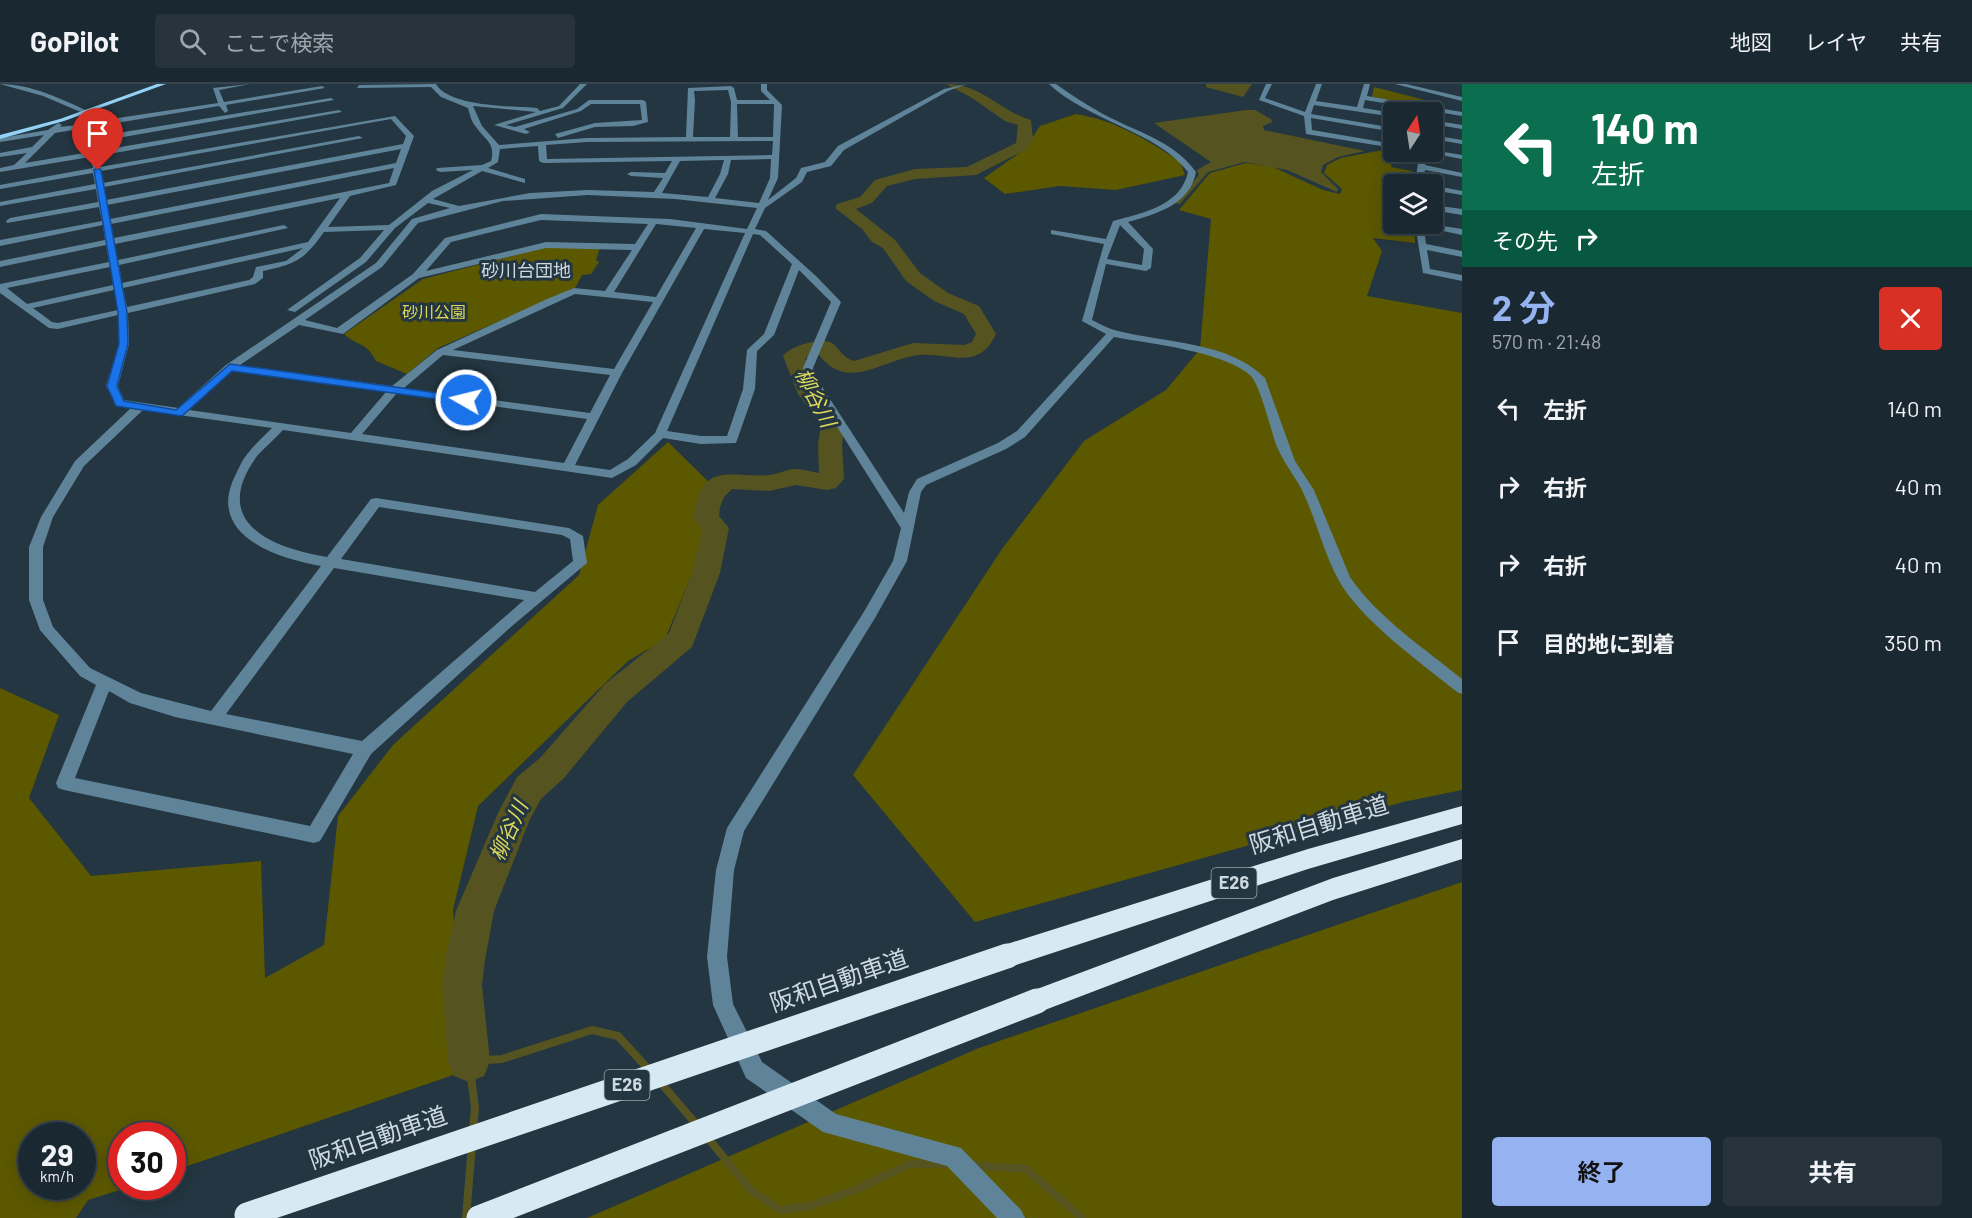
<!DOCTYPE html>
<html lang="ja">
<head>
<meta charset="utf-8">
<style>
	body { margin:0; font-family:Barlow,"Noto Sans JP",sans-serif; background:#27343d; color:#f1f3f6; height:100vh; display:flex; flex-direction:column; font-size:22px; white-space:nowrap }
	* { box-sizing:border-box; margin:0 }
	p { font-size:20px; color:#9fa6ab }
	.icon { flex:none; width:33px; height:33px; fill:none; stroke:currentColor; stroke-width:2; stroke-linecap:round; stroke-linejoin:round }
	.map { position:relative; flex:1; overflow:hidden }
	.sheet { display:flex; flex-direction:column; background:#1a2831; width:510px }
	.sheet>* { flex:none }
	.top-card { background:#0b6e4f; color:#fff; overflow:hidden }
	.needle { width:39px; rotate:12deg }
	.buttons { position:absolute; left:1383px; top:18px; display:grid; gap:12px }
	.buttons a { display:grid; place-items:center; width:60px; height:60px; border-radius:6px; background:#1a2831; box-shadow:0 3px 15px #0003,0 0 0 2px #38444d; font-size:30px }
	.speed { position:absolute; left:18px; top:1038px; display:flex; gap:12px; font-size:30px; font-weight:700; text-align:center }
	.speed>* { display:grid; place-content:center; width:78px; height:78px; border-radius:50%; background:#1a2831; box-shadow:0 3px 15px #0003,0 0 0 2px #38444d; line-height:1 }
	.speed small { font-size:15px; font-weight:400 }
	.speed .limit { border:9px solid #d22; background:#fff; color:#111 }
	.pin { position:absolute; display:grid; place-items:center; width:51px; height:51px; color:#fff; margin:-62px -26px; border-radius:50% 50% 50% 0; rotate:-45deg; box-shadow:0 0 6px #0007 }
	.pin .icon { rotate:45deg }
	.me { position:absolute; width:66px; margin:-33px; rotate:278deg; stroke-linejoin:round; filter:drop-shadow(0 0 4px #0008) }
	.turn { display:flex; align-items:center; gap:21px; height:126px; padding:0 30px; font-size:27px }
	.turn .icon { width:78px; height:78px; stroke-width:2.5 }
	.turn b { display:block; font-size:42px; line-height:51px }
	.then { display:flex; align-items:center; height:57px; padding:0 30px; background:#0003; gap:12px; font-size:22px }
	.round { display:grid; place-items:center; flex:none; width:63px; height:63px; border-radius:6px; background:#27343d }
	.overview { display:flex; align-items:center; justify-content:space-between; height:102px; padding:0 30px }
	h1 { font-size:36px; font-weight:700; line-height:45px; color:#95b2f1 }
	.button { display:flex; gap:12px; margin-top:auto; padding:12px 30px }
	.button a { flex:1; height:69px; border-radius:6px; background:#95b2f1; color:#111; font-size:24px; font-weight:700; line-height:69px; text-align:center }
	.button a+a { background:#27343d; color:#f1f3f6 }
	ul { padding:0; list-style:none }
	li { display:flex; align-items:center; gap:18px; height:78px; padding:0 30px }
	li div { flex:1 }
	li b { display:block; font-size:22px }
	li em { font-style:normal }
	header { display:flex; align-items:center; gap:36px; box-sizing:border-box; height:84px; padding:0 30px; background:#1a2831; border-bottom:2px solid #38444d }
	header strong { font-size:28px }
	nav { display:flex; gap:33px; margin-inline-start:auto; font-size:21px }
	.search { width:420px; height:54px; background:#27343d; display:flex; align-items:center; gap:15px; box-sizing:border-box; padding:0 21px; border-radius:6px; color:#9fa6ab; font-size:22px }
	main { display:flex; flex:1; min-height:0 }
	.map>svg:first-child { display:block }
	.green { fill:#5c5800; fill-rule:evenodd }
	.water { fill:#555320 }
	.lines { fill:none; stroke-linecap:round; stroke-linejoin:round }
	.stream { stroke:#555320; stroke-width:8 }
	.river { fill:#555320; fill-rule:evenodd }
	.minor { fill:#5f8499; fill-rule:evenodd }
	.major { fill:#94d2f5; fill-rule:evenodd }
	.highway { fill:#d7e9f3; fill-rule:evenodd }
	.highway-bridge { stroke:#d7e9f3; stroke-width:25 }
	.route { fill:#1a73e8; stroke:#114b97; stroke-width:1.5 }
	.labels { text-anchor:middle; stroke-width:6; stroke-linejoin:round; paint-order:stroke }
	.far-park-label { font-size:16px; fill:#ded959; stroke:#233641 }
	.far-neighbourhood-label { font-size:18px; fill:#cedae1; stroke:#233641 }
	.shield { fill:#233641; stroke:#9ba9b1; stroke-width:1.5 }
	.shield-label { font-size:18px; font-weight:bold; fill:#cedae1 }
	.water-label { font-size:21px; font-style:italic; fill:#ded859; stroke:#233641 }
	.near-street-label { font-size:24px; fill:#cedae1; stroke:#233641 }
</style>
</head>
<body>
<header>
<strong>GoPilot</strong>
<div class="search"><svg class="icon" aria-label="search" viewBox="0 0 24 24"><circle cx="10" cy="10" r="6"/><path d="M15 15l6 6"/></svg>ここで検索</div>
<nav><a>地図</a><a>レイヤ</a><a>共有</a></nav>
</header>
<main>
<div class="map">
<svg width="1462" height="1134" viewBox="0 0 1462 1134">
	<rect width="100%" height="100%" fill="#233641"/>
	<path class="green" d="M1374,3L1425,16L1426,23L1372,13Z
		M1076,30C1118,37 1144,55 1180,77L1185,91L1116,106L1060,102L1005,110L984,94L1025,65L1040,42Z
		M1393,64L1391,83L1412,87L1413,100H1394V140H1414L1415,159L1373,154L1382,167L1367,212L1462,229V706L1403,718L975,838L853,691L1002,465L1084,357L1166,306L1200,265L1211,135L1179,126L1210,89L1246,79L1273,83L1323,106L1340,110L1342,105L1324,89L1327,81L1341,74Z
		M546,163L600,164L596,176L599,178L591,190L582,191L575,204L438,264L407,290L376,277C366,257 358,263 344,250L423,195Z
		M668,358L724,413L665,555L628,577L478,722L453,826L462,988L173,1087L172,1052H122V1102L129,1103L88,1116L76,1134H0V604L59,631L29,714L91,792L261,777L265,894L324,861L338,732L393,661L579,491L598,421ZM32,1052H82V1102H32Z
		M1462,798V1134H587L979,964Z"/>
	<path class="water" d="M1206,0H1252L1243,13L1206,3Z
		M1246,26H1255L1271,35L1272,38L1263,42L1264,46L1365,67L1338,73L1323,81L1321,88L1338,105L1337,108L1287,86L1245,78L1208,88L1180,120L1175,119L1199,91L1197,86L1211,78L1154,39Z"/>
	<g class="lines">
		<path class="stream" d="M660,998L697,1041
			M473,1045L475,1024L469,977L502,975L592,946L618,952L650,987
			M707,1053L750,1105L780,1126L810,1122L855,1106L909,1080H946
			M970,1081L1026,1085L1082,1134
			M466,1134L472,1060"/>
		<path class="river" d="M946,0C982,0 998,26 1031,36L1033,55L1027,65L976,91L915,95L887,102L872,119L856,125L895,156L920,189L948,209L979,222L996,250C977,291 946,265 913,272C880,278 846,307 819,271L805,274L820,309L845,341L842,360L844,395L836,404L827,406L796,401L769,407L732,405L721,416L719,432L729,444L720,489L692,563L627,618L564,694L541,715L530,735L494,827L485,876L482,901L490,977L484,992L469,998L454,992L448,977L442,901L446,870L456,827L498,729L517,693L540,674L605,600L669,549L692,489L702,446L693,434C702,376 727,394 769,391C778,390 787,385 796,385C804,385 812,388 819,389L818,360L821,341L798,310L783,272C790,262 821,253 832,259C840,265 843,274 854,277L913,259L965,261L972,258L976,250L964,230L934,217L906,197L883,164L872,158L862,145L835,124L837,120L860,113L875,96L915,85L967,83L1016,59L1018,41L1005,37L972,14Z"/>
		<path class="minor" d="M0,0C31,0 61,15 88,27L91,38L218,19L213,4L250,0L219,6L224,18L322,2L325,4L226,21L228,27L225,29L219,22L92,43L94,53L331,14L334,16L95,58L97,67L339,26L342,28L98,72L100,83L395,32L414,52L396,101L350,112L328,143L389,141L432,107L473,86L440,88L436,86L437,84L482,81L491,77C496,59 485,56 476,43C471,37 470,31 468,24L441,13L431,3L357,4L359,1L436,0C449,23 512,22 537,24L540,27L559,22L580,0H587L563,24L506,41L515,43L577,25L589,16H643L646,18L648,38L633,42L595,43L558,54L555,50L595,39L642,36L640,20H591L581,27L524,45L530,48L526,50L494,41L536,28L473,22L482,42L499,61L587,54L686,53L688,4L731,2L734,4L737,16H770L761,7V0H767V6L782,21L778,94L768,116L796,94L801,84L825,78L838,62L944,5L967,0L948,7L844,66L831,82L807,88L802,98L765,124L755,145L766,147L817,193L841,218L813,284L815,292L904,429L909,408L917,395L998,359L1017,347L1106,250L1082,237L1104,160L1051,150V146L1106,155L1113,137C1142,129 1181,122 1188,88C1157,47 1088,37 1049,0H1056C1071,11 1087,21 1103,30C1136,48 1173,56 1196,88C1190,121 1156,130 1128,138L1153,165L1151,184L1146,187L1106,180L1092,236C1100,240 1109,245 1118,247C1165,259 1228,257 1265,294L1295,377L1314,406L1350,493C1378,534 1424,564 1462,595V610L1457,608C1420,578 1360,536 1338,495C1323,467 1316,435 1302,406C1294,391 1284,379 1277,363C1271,347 1260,300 1250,291C1222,267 1151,260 1114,253L1025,353L1006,365L926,401L921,408L907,477L875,534L744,747L734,786L727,873L733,920L762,978L836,1030L961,1064L1021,1126L1025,1134H997L947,1082L823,1048L746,994L713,921L707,873L716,786L727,744L865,526L893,477L901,444L805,292L803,284L831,218L799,186L774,251L757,267L755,305L736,359L701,360L663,354L636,381L612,394L283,346C275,355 265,363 257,372C209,438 271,464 327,473L371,415L376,414L569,444L583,452L587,479L512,542L371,670L320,757L314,759L64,706L58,704L56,699L96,601L80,592L40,546L29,516V463L41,433L75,377L131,324L116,321L106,302L119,260L118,231L58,245L49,244L0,209V200L109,178L106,161L0,183V177L105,156L103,141L0,162V156L102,137L99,123L7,139L6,137L10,134L98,118L96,105L0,122V118L95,100L93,89L0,105V101L93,84L90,73L0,88V84L14,81L27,69L0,73V69L32,63L44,51L0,58V54L48,46L58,39L62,41L60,43L85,40L83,29L43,12ZM728,6L731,18L730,53H693L695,16L694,7ZM737,20H774L773,53H738ZM391,35L406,52L403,60L106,116L104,103L363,54L359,52L103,99L101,87ZM85,44L90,68L25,79L55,49ZM773,57L772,71L547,75L546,61L587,58ZM538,62L539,77L543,79L672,77L665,89L631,88L627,90L631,92L663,94L654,108L588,106L530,109L459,122L433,115L482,87L525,99V95L488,84L498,78L500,65ZM401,65L396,79L110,135L107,121ZM771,75L770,94L759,119L715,114L728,90L731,76ZM724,76L720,90L708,113L662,109L680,77ZM394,84L389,99L114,154L111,140ZM588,111L675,115L757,124L747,145L670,135L541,130L445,154L413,190L337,244L305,236L382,183L418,139L503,117ZM340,114L308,158L122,199L119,181L288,144L284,141L118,176L115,160ZM428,119L450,124L412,135L376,179L226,281L178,324L124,316L118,302L129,260L128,229L255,200L263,194V187C296,180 304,176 324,148L384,146L360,174L287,226L295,228L366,178L395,144ZM541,136L648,140L635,160L546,158L426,187L451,158ZM656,140L696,144L656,213L614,208ZM1120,141L1144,165L1142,181L1107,175ZM704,145L745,149L655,349L628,375L610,386L575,381L622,289ZM753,150L760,151L792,180L764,250L747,266L743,305L727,352H701L667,347ZM303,164L286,177L256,183L253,193L249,196L127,223L123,204ZM546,164L632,166L605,207L574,204L547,215L437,266L392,302L240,281L299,241L343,250L419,194ZM110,183L113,201L27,220L7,204ZM114,206L118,226L58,239L52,238L33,224ZM575,210L653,218L614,285L453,266ZM443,271L610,291L590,329L404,304ZM232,287L386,308L351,349L189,326ZM397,309L587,335L564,379L362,350ZM143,326L272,344C264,352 256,359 249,368C243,374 239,384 235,392C206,451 276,474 321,482L211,627L141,609L90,584L53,543L43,516V463L53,433L84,382ZM379,423L562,451L570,455L573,477L535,508L341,475ZM334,484L524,516L362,657L226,630ZM109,607L130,619L175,633L353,670L310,742L75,694Z
			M1266,0H1272L1265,14L1305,28L1316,0H1322L1316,17L1357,23L1364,0H1370L1367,12L1462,28V32L1365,16L1363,24L1394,29V33L1314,21L1311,30L1394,44V48L1311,34L1312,46L1394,60V64L1306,50L1304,32L1259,16Z
			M1395,0H1406L1462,13V17Z
			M1432,36L1462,41V45L1432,40Z
			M1432,51L1462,56V60L1432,55Z
			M1432,66L1462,71V75L1424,68Z
			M1419,72L1426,74L1425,81L1462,89V93L1425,86L1423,100H1415Z
			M1432,101L1462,107V111L1432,106Z
			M1432,121L1462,125V131L1432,126Z
			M1415,140H1430L1462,145V151L1424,143L1426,160L1462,167V173L1427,166L1430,185L1462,191V197L1423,189Z"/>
		<path class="major" d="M157,0H166L64,37L0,55V51L60,35Z"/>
		<path class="highway" d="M1462,722V740L1308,785L1007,884L999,880L995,872L999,864L1007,860L1308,765Z
			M1462,755V775L1333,816L1037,929L1028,926L1025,917L1028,908L1037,905L1333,794Z"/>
		<path class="highway-bridge" d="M247,1131L1007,872
			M479,1134L1037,917"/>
	</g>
	<path class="route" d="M98,84L101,86L127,228L128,260L117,302L124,317L176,326L230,280L466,313L471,316L466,319L232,287L182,332L116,322L107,302L119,260L118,228L94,86Z"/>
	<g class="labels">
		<g class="far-park-label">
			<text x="434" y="234">砂川公園</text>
		</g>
		<g class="far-neighbourhood-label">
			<text x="526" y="193">砂川台団地</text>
		</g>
		<g class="shield">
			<rect x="1211.5" y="784" width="45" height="30" rx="4.5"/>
			<rect x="604.5" y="986" width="45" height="30" rx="4.5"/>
		</g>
		<g class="shield-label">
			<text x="1234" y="805">E26</text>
			<text x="627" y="1007">E26</text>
		</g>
		<g class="water-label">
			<text transform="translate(815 314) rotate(63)" y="7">柳谷川</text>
			<text transform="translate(509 747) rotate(-66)" y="7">柳谷川</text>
		</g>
		<g class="near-street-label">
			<text transform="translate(1319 741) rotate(-17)" y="8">阪和自動車道</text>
			<text transform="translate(839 897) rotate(-19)" y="8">阪和自動車道</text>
			<text transform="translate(378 1054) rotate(-19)" y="8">阪和自動車道</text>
		</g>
	</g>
</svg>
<div class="buttons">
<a><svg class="needle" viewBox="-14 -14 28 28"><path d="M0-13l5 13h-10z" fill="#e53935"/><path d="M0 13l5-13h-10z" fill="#9fa6ab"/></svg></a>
<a><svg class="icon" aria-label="layers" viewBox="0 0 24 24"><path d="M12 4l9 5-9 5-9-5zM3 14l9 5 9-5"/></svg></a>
</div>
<div class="speed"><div>29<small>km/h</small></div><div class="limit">30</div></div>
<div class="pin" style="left:98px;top:86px;background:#d93025"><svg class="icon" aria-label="arrive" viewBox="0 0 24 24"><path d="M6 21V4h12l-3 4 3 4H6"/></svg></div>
<svg class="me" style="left:466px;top:316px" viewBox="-20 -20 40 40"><circle r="17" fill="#1a73e8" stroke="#fff" stroke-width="3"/><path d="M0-11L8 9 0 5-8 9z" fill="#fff"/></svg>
</div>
<section class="sheet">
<div class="top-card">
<div class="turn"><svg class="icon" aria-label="left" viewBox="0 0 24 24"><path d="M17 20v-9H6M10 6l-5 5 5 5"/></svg><div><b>140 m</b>左折</div></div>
<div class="then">その先<svg class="icon" aria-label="right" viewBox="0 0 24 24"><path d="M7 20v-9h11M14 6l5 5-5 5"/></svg></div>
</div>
<div class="overview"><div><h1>2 分</h1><p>570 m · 21:48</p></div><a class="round" style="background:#d93025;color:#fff"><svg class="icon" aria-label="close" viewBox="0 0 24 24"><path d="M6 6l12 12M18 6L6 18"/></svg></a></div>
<ul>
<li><svg class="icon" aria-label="left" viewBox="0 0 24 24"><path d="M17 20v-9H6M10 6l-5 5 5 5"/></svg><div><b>左折</b></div><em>140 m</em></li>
<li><svg class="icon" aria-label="right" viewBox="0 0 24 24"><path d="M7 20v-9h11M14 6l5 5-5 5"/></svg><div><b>右折</b></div><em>40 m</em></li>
<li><svg class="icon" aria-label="right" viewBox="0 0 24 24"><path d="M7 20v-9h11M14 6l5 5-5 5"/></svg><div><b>右折</b></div><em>40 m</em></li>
<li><svg class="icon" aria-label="arrive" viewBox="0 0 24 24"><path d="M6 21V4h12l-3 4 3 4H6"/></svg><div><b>目的地に到着</b></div><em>350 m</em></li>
</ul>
<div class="button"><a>終了</a><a>共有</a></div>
</section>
</main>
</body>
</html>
